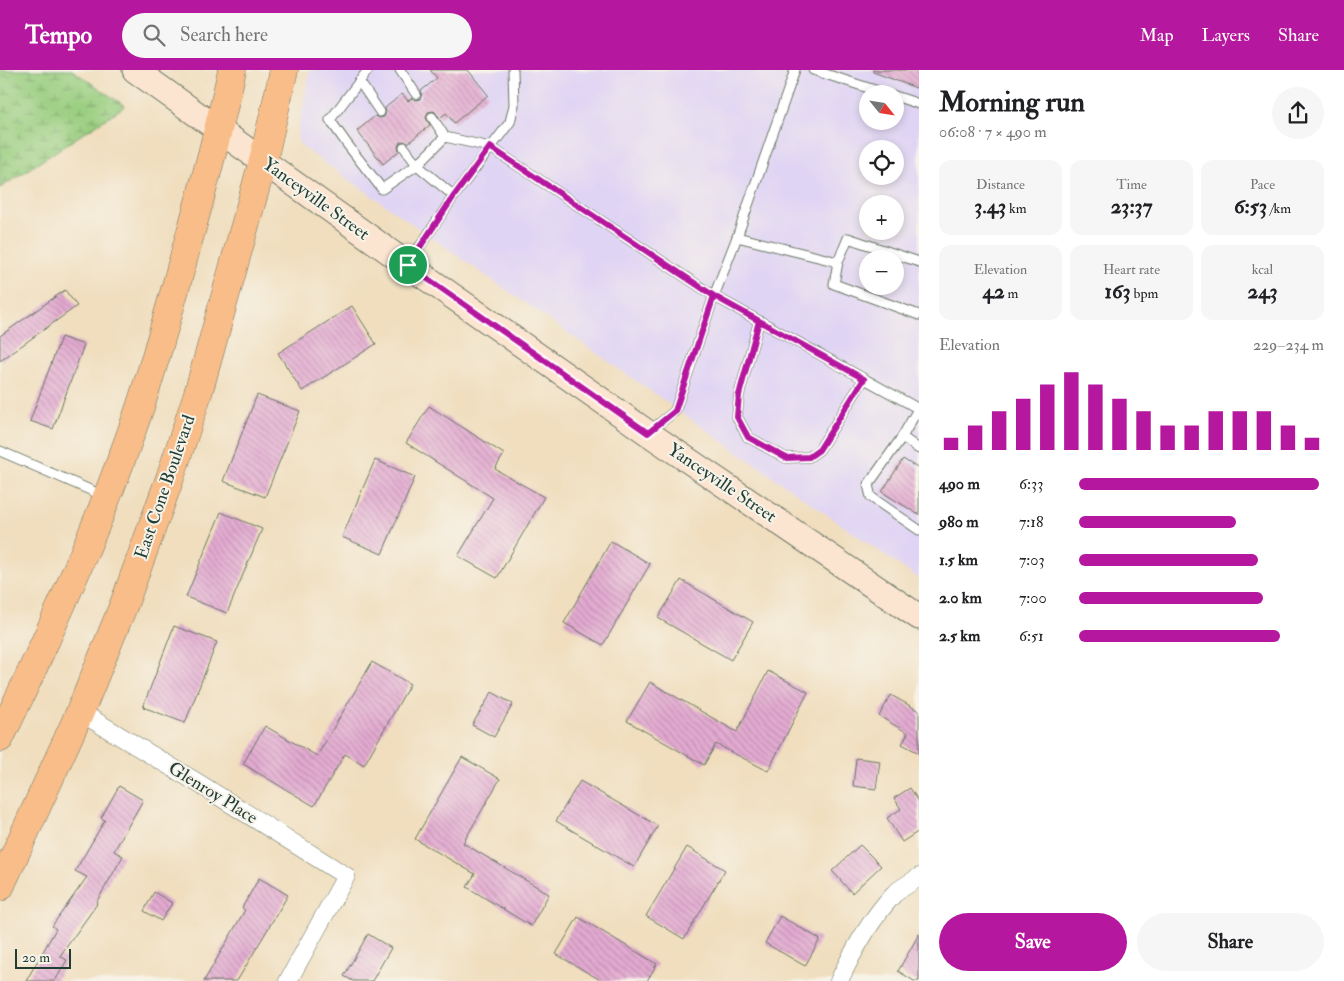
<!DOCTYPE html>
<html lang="en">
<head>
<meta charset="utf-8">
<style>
  :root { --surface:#fff; --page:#f6f6f6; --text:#202124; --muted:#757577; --accent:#b5179e }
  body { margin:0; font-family:"IM FELL Double Pica",serif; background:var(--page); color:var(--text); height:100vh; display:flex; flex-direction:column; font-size:19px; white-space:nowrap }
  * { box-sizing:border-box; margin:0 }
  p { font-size:16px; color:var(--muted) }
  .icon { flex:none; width:28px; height:28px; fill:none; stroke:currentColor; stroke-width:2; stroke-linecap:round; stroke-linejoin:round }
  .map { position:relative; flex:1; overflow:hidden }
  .sheet { display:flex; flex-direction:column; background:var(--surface); width:425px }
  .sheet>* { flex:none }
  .needle { width:32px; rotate:120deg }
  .tools { position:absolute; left:859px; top:15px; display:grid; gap:10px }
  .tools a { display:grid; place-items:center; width:45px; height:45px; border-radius:50%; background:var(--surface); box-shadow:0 2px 8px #0003; font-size:25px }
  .scale { position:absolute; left:15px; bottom:12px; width:56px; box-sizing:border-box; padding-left:5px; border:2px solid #1f3d34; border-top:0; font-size:14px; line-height:18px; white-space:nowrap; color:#1f3d34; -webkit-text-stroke:4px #f7f3e8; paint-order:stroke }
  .pin { position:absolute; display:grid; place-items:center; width:42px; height:42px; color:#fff; margin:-21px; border:2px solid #fff; border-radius:50%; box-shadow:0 1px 5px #0007 }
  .round { display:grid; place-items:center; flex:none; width:52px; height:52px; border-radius:26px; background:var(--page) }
  .head { display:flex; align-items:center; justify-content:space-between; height:85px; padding:0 20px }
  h1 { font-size:28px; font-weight:800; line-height:38px }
  .metrics { display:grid; grid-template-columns:repeat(3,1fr); gap:8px; height:85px; padding:5px 20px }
  .metrics div { display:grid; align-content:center; border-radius:12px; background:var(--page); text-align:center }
  .metrics b { font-size:21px; font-weight:800 }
  .metrics small { font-size:14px; font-weight:400 }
  .metrics p { font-size:14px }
  .chart { height:140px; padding:10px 20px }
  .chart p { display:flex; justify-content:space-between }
  .chart svg { width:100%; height:90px; margin-top:5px; stroke:var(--accent); stroke-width:6 }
  .primary-button { display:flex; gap:10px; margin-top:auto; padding:10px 20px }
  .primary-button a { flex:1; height:58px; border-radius:30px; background:var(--accent); color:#fff; font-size:20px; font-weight:800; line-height:58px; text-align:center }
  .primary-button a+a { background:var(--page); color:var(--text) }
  ul { padding:0 20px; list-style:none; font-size:16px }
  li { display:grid; grid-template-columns:80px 60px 1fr; align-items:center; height:38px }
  li i { height:12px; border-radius:6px; background:var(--accent) }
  header { display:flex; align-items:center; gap:30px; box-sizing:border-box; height:70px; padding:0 25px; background:var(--accent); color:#fff }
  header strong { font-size:24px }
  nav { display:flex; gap:28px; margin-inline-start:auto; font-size:18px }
  .search { width:350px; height:45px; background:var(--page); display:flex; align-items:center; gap:12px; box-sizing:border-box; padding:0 18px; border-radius:28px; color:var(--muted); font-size:19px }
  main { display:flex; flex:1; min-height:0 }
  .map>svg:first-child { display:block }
  .built { fill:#e0d4f4; fill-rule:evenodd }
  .wetland { fill:url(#wetland-marsh); stroke:#5c865a }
  .building { fill:url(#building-back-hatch) }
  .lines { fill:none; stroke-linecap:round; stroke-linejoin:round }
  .lane-casing { stroke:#687564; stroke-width:11 }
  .street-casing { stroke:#687564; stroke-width:19 }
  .secondary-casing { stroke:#687564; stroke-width:27 }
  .primary-casing { stroke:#687564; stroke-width:29 }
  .lane { stroke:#fff; stroke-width:9 }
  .street { stroke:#fff; stroke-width:18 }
  .secondary { stroke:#fce5d0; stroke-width:25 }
  .primary { stroke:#f8bd89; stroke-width:28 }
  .route-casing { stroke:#fff; stroke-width:10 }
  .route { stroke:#b5179e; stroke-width:6 }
  .labels { text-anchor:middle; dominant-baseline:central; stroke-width:4; stroke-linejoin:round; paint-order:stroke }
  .street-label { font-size:18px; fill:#1f3d34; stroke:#f7f3e8 }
</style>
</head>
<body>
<header>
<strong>Tempo</strong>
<div class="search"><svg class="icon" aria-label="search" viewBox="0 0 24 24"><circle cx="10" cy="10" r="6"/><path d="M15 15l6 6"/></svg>Search here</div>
<nav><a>Map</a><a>Layers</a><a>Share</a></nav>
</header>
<main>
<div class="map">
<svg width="919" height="911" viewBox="0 0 919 911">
  <defs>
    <pattern id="wetland-marsh" width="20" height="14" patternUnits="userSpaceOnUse" patternTransform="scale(1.25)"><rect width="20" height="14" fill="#99ce7f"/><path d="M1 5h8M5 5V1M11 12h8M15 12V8" fill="none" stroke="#7ca869"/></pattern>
    <pattern id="building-back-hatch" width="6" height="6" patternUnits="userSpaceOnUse" patternTransform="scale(1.25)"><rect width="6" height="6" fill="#e4abd2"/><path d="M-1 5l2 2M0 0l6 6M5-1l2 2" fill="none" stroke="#b88cab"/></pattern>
  </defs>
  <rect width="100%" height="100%" fill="#f7f3e8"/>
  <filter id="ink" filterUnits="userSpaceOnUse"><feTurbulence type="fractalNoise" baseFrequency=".02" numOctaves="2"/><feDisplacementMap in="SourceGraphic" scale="10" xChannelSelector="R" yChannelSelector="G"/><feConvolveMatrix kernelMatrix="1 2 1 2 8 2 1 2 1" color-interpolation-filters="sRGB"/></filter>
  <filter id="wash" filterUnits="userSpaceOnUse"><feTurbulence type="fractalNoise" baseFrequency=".0096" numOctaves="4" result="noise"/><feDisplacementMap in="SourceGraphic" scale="20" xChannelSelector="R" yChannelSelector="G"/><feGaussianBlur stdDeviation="1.12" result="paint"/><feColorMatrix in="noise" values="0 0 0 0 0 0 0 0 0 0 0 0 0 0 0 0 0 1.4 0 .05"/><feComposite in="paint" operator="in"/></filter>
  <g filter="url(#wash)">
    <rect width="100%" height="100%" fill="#f0debe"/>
    <!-- built -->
    <path class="built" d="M310,0h609v509l-618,-433 -4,-9zM868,24h27v27h-27zM868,79h27v27h-27zM868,134h27v27h-27zM868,189h27v27h-27z"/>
    <!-- wetland -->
    <polygon class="wetland" points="0,0 72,0 125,36 0,118"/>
    <g id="blocks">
      <!-- building -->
      <g class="building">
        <polygon points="430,0 468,0 488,25 454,53 446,43 440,48 434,41 428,42 426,48 430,55 408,73 404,71 400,72 398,77 399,81 383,94 357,61 375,46 380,48 384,47 386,42 385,38 402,24 408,31 412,28 416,30 420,29 422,24 421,21 437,8"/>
        <polygon points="873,0 919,0 919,19 873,2"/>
        <polygon points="65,220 77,236 0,291 0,266"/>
        <polygon points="352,236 376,274 302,321 278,283"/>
        <polygon points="61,267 84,275 53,359 30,351"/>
        <polygon points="257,325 300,341 265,427 223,411"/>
        <polygon points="429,336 504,384 495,399 544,427 497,508 458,486 493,428 406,373"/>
        <polygon points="903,389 919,399 919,445 882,422"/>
        <polygon points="375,390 415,407 382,484 342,467"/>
        <polygon points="221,442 262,459 227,543 186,527"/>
        <polygon points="611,471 650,494 603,575 564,553"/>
        <polygon points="681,510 753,552 731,590 658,548"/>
        <polygon points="174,556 217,572 185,653 143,637"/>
        <polygon points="372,592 410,614 364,695 345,684 314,736 243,694 265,656 317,686"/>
        <polygon points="768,601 808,622 768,701 716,674 704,695 627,651 650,612 737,662"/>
        <polygon points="492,622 513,634 494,667 472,655"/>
        <polygon points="891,625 919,641 919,683 902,674 908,663 879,646"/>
        <polygon points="462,687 500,709 463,773 549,824 531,856 467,817 475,804 415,769"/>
        <polygon points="856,688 880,691 876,719 853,716"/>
        <polygon points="580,711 658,756 634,797 556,751"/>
        <polygon points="119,716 143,730 114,781 123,786 96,833 97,834 60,886 67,890 55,911 26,911 56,859 52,856 87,807 75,801 105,750 101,748"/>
        <polygon points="910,718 919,732 919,761 902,772 887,748 901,739 894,728"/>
        <polygon points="860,775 881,796 852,823 832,801"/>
        <polygon points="687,777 725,800 684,869 646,846"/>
        <polygon points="259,808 288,825 237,911 204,911 245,840 242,838"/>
        <polygon points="154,822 172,833 161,851 144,841"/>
        <polygon points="780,846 820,869 805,896 765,873"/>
        <polygon points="578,847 657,894 647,911 602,911 556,884"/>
        <polygon points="368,864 391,878 372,911 353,911 344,906"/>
        <polygon points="919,864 919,911 914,911 898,901"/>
      </g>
    </g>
  </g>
  <g filter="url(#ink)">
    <use href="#blocks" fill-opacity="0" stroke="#687564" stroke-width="1"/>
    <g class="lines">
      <!-- lane casing -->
      <g class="lane-casing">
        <g id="lane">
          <polyline points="368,0 330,50 347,74 382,119 417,95 454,126"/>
          <polyline points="400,0 416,24"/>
          <polyline points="813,0 887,24"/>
          <polyline points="359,11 380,42"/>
          <polyline points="895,26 919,34"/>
          <polyline points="445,67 490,77 714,226 737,167 795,0"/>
          <polyline points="404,77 417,95 445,67 432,47"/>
          <polyline points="737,167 838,192 848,168 919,192"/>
          <polyline points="838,192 834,214 919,245"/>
          <polyline points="408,194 454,126 510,52 514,35 513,0"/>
          <polyline points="759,251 739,325 737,347 748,367 786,388 809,387 819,380 864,309"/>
          <polyline points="650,361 675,341 714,226 919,339"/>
          <polyline points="902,367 918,339"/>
          <polyline points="919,379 902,367 868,415 871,427 919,460"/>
          <polyline points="0,381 104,426"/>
        </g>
      </g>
      <!-- street casing -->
      <g class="street-casing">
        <g id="street">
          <polyline points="80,642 198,713 346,806 288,911"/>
          <path d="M839,911c14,-30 31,-61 54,-86 7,-7 18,-12 26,-18"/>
        </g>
      </g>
      <!-- secondary casing -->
      <g class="secondary-casing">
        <polyline id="secondary" points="135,0 408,195 648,363 919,547"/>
      </g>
      <!-- primary casing -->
      <g class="primary-casing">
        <g id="primary">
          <path d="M0,668c50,-104 98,-210 136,-319 19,-55 34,-111 49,-166 17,-61 34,-121 47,-183"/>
          <polyline points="0,817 80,642 124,534 170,408 199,320 263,91 284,0"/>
        </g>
      </g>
      <!-- lane -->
      <use href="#lane" class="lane"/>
      <!-- street -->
      <use href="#street" class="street"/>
      <!-- secondary -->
      <use href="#secondary" class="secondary"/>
      <!-- primary -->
      <use href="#primary" class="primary"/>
    </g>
  </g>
  <g class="lines" filter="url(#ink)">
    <!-- route casing -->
    <g class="route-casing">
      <polyline id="route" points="408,195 454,126 490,77 714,226 759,251 739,325 737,347 748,367 786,388 809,387 819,380 864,309 714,226 675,341 648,363 408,195"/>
    </g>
    <!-- route -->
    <use href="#route" class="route"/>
  </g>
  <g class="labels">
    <!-- street labels -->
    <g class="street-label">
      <text transform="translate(316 129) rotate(36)">Yanceyville Street</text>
      <text transform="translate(722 413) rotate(34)">Yanceyville Street</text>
      <text transform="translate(165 417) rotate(-71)">East Cone Boulevard</text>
      <text transform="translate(213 723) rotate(32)">Glenroy Place</text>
    </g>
  </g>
</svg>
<div class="tools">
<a><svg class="needle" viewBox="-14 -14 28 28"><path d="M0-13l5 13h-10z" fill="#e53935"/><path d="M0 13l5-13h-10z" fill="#757577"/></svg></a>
<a><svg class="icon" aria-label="locate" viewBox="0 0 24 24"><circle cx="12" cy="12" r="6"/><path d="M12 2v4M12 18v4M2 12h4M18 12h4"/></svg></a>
<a>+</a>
<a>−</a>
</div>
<div class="scale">20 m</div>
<div class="pin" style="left:408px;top:195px;background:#1e9e55"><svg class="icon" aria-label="arrive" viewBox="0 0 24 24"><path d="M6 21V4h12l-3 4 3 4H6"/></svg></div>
</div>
<section class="sheet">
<div class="head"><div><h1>Morning run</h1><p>06:08 · 7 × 490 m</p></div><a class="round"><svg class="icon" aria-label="share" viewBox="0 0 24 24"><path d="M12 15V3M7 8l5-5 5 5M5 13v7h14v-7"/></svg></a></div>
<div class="metrics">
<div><p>Distance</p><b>3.43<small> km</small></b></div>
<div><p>Time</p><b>23:37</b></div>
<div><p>Pace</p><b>6:53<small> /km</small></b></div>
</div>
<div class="metrics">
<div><p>Elevation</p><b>42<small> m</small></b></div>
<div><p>Heart rate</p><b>163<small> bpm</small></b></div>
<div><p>kcal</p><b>243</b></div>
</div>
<div class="chart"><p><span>Elevation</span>229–234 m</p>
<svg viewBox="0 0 160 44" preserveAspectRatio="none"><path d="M5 44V38M15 44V32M25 44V25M35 44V19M45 44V12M55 44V6M65 44V12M75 44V19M85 44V25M95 44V32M105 44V32M115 44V25M125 44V25M135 44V25M145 44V32M155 44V38"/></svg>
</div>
<ul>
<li><b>490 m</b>6:33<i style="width:98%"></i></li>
<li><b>980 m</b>7:18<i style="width:64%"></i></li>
<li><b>1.5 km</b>7:03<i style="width:73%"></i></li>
<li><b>2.0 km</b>7:00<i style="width:75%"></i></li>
<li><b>2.5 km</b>6:51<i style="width:82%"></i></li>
</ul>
<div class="primary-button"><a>Save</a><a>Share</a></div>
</section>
</main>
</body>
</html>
